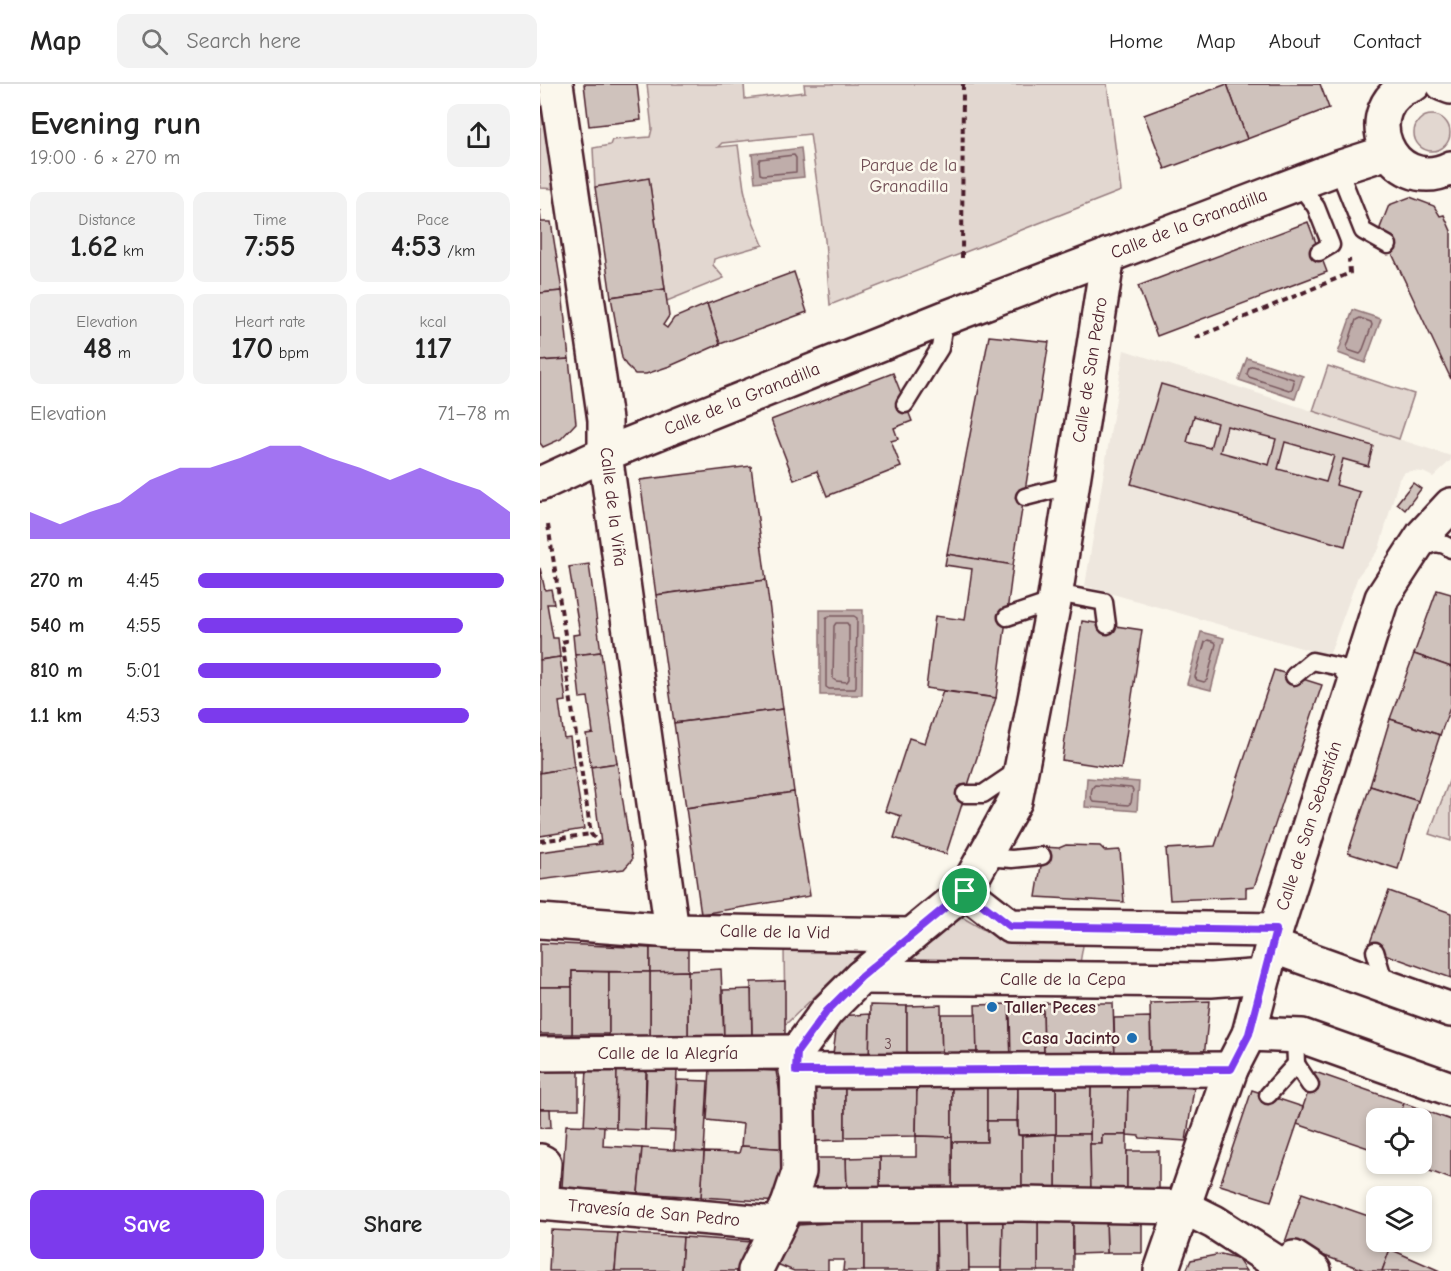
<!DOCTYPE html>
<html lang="en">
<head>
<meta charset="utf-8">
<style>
  :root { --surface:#fff; --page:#f2f2f2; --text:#222; --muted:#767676; --line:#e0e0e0; --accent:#7c3aed }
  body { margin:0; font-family:"Comic Neue",sans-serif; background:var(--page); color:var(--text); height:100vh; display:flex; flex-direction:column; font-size:22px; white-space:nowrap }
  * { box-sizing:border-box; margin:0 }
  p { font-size:20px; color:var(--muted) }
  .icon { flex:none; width:33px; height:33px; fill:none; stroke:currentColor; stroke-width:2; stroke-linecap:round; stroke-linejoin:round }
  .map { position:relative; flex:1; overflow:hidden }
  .sheet { display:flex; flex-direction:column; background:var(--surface); width:540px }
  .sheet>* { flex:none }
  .fabs { position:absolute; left:826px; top:1024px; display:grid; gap:12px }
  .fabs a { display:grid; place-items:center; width:66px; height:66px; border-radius:12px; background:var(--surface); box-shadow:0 3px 9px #0003; font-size:30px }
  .pin { position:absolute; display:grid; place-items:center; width:51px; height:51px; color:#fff; margin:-26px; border:3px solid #fff; border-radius:50%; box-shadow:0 2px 6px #0007 }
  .round { display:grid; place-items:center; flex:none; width:63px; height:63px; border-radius:12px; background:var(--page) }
  .head { display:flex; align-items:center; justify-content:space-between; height:102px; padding:0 30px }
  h1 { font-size:33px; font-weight:600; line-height:45px }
  .metrics { display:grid; grid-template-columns:repeat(3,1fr); gap:9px; height:102px; padding:6px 30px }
  .metrics div { display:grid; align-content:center; border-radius:12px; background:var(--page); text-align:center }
  .metrics b { font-size:30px; font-weight:600 }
  .metrics small { font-size:16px; font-weight:400 }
  .metrics p { font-size:16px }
  .chart { height:168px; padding:12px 30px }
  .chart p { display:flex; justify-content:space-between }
  .chart svg { width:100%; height:108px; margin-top:6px; fill:var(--accent); opacity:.7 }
  .primary-button { display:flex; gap:12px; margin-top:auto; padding:12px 30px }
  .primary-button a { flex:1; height:69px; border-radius:12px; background:var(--accent); color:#fff; font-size:24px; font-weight:600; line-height:69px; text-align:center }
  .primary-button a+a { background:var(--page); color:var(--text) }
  ul { padding:0 30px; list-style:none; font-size:20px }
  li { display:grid; grid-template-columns:96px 72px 1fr; align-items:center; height:45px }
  li i { height:15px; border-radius:8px; background:var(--accent) }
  header { display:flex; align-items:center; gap:36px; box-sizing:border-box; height:84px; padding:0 30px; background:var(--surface); border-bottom:2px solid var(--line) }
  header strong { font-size:28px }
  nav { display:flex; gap:33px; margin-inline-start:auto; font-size:21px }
  .search { width:420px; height:54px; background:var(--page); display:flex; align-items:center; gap:15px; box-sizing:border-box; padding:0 21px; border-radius:12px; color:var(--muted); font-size:22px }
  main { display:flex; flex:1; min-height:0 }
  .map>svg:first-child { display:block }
  .built { fill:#eee7de }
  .green { fill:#e2d7d0; stroke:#967b7e; stroke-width:1.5 }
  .water { fill:#bfadaa; stroke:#907477; stroke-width:1.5 }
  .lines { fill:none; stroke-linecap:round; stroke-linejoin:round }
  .shore { stroke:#79585e; stroke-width:1.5 }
  .building { fill:#cfc2bc; stroke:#4a1f2b; stroke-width:1.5; fill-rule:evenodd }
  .lane-casing { stroke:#4a1f2b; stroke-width:21 }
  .street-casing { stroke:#4a1f2b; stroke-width:38 }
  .path { stroke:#4a1f2b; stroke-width:4; stroke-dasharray:6 4.5; stroke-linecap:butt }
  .lane { stroke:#fbf7ec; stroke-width:16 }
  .street { stroke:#fbf7ec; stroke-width:33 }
  .route-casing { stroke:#fff; stroke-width:12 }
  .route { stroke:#7c3aed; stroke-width:8 }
  .poi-dot { fill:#1f6fb2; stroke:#fbf7ec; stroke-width:2 }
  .labels { text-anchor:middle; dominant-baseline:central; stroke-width:5; stroke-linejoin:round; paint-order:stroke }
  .number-label { font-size:15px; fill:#6b484f }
  .park-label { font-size:18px; fill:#704d54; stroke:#fbf7ec }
  .street-label { font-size:18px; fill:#4a1f2b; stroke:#fbf7ec }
  .poi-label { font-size:18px; font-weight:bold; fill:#4a1f2b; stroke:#fbf7ec; text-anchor:start }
</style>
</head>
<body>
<header>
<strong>Map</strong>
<div class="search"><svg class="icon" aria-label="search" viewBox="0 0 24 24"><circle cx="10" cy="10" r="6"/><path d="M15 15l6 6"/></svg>Search here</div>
<nav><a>Home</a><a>Map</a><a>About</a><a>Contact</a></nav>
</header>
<main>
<section class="sheet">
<div class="head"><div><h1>Evening run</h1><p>19:00 · 6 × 270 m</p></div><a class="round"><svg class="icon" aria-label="share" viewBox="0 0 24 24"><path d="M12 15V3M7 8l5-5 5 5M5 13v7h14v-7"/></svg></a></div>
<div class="metrics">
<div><p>Distance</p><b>1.62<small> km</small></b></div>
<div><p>Time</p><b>7:55</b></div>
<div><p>Pace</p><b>4:53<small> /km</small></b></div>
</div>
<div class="metrics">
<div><p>Elevation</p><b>48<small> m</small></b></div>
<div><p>Heart rate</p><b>170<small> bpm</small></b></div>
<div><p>kcal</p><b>117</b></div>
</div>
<div class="chart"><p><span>Elevation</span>71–78 m</p>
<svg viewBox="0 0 160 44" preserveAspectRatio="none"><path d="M0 44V33L10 38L20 33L30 29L40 20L50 15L60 15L70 11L80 6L90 6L100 11L110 15L120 20L130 15L140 20L150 24L160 33V44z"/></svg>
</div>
<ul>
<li><b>270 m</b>4:45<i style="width:98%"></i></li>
<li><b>540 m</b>4:55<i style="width:85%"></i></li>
<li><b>810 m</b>5:01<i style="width:78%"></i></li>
<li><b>1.1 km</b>4:53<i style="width:87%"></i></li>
</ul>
<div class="primary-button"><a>Save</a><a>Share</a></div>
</section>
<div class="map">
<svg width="911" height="1187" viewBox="0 0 911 1187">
  <rect width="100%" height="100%" fill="#fbf7ec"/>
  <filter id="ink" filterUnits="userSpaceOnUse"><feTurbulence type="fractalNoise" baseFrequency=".0167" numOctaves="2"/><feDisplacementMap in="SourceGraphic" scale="12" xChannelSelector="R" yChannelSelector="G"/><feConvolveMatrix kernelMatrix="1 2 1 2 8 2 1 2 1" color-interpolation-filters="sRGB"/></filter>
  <g filter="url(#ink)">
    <!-- built -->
    <polygon class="built" points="584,266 911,372 911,376 893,393 883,388 872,387 865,388 859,395 839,465 818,492 789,572 545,502"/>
    <!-- green -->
    <g class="green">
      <polygon points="107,0 204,0 205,15 265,8 264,0 567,0 581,107 290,221 285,156 270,50 182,59 178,63 198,61 204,105 210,130 223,161 174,175 173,181 184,194 127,217 109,94 55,103 53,64 70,61 72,56 110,53 112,45"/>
      <polygon points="0,4 19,105 0,104"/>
      <circle cx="892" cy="49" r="18"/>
      <polygon points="788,282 874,310 859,355 773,327"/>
      <polygon points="911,692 911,757 889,750"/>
      <polygon points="420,832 456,853 544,856 540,879 357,882"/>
      <polygon points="244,863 325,864 245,941"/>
    </g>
    <!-- water -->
    <g class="water">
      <polygon points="261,64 264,93 215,98 212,70"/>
      <polygon points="813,226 841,235 825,279 798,269"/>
      <polygon points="707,274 763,292 755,315 699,296"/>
      <polygon points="280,526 323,526 322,611 280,611"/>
      <polygon points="661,548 684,554 671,606 647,600"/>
      <polygon points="547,694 599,698 597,727 545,723"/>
    </g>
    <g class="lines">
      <!-- shore -->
      <g class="shore">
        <polygon points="254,71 256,74 256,88 223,91 220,90 219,78 220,75"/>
        <polygon points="820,234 831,238 832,241 822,268 820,270 808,266 807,263 816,236"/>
        <polygon points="713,282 753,295 754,298 752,305 749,306 709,293 707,290 709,284"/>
        <polygon points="289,532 314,532 317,534 316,602 315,605 289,605 286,603 286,535"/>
        <polygon points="296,539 307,539 309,542 309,595 307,598 296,597 293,595 294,542"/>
        <polygon points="668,556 675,558 676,560 667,596 664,598 657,596 655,593 665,558"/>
        <path d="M555,701l36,3 2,2 -2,13 -3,2 -35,-3c-3,-4 -2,-15 2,-17z"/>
      </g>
    </g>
    <!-- building -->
    <g class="building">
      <polygon points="44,0 97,0 101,36 49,42"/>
      <polygon points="687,0 780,0 789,24 707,55"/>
      <polygon points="687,0 707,55 625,85 604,31"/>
      <polygon points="109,94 125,205 71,213 55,103"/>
      <polygon points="870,113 894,122 900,132 904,131 911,147 911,295 840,144 849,121"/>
      <polygon points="0,126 1,138 11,138 22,207 0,209"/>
      <polygon points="768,138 787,188 617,252 598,202"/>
      <polygon points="254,188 267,228 180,260 167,220"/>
      <polygon points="125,205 129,232 123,241 127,244 134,234 167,220 180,260 130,282 106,290 95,290 86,281 82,274 71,213"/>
      <polygon points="22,207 29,275 0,277 0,209"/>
      <polygon points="449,252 509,258 473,481 407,470"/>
      <polygon points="29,275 36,339 21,355 3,363 0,359 0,277"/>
      <polygon points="353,289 372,337 354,344 358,355 351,357 361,383 287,412 277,387 254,396 231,336"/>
      <path d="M621,300l212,62 -5,20 -25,-7 -7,26 24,7 -15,54 -214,-62zM654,332l23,7 -7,25 -23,-6zM687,342l49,13 -7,26 -49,-13zM745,358l49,14 -8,26 -48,-13z"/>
      <polygon points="211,382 226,496 116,511 100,396"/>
      <polygon points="873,399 881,405 865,426 857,419"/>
      <polygon points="407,470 473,481 456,614 386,604 395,532 425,536 432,485 405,481"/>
      <polygon points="49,480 61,568 35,571 33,551 40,550 29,483"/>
      <polygon points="0,484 5,506 11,505 14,520 7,520 13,554 18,554 20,573 0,576"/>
      <polygon points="226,496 243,625 134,639 116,511"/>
      <polygon points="897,506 911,510 911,583 874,570"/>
      <polygon points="542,537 602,546 581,685 522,676"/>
      <polygon points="61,568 77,679 51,683 46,650 53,649 48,613 40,614 35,571"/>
      <polygon points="874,570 911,583 911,621 900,651 850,635"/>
      <polygon points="20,573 26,617 19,618 24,654 30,653 34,683 0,689 0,576"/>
      <polygon points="734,586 782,601 714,803 706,804 706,813 630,816 626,765 675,762"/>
      <polygon points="403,607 456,614 406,770 354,754 361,732 345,727 369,654 385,659"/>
      <polygon points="243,625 254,708 146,724 134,639"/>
      <polygon points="850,635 900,651 878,717 830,702"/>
      <polygon points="77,679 92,776 84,785 0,796 0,768 61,760 51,683"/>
      <polygon points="34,683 44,745 0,752 0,689"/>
      <polygon points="830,702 878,717 858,785 808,769"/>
      <polygon points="254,708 270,812 161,830 146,724"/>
      <polygon points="526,761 560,762 565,767 580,766 584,818 496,813 504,763 519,764"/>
      <polygon points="849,807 911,829 911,894 828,864"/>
      <polygon points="0,859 110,864 110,888 32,887 32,903 0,903"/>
      <polygon points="148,863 148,887 110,888 110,864"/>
      <polygon points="181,885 184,956 148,956 148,887"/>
      <polygon points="32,887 69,888 69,950 32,950"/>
      <polygon points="148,887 148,956 110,957 110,888"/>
      <polygon points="69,888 110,888 110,957 69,958"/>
      <polygon points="245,897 245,957 212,957 211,898"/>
      <rect x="0" y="903" width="32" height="47"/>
      <polygon points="211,905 212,957 184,956 183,906"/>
      <polygon points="670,917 664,973 611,975 610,919"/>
      <polygon points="503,919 573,919 575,975 504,976"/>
      <polygon points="469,920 471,976 437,977 435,921"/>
      <polygon points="330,921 367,922 367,978 329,978"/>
      <polygon points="401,921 402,978 367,978 367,922"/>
      <polygon points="470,929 503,929 504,976 471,976"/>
      <polygon points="330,930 329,978 292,978 298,932"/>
      <polygon points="401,930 436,930 437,977 402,978"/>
      <polygon points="610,933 611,975 575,975 574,934"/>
      <polygon points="39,984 39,1025 0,1025 0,985"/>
      <polygon points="47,984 77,986 76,1043 44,1042"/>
      <polygon points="170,984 236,987 250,1065 201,1062 203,1040 167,1036"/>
      <polygon points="77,986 106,986 105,1046 76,1045"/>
      <polygon points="107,987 137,987 134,1047 105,1046"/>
      <polygon points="775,988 864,1019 859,1035 837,1035 837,1067 757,1040"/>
      <polygon points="137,996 168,997 164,1068 134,1067"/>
      <polygon points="588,999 587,1051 562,1051 562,1060 550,1060 551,1000"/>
      <polygon points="588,999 654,1004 646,1057 600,1054 599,1052 587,1051"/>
      <polygon points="516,1000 551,1000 550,1050 516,1050"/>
      <polygon points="271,1004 305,1004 305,1056 271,1057"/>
      <polygon points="305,1004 377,1004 376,1052 305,1053"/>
      <polygon points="377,1004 412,1004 412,1053 376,1052"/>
      <rect x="412" y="1004" width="35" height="54"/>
      <polygon points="447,1004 478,1004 477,1037 447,1037"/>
      <polygon points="478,1004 516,1004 516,1050 478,1051"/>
      <polygon points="712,1006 763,1023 731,1117 680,1101"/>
      <polygon points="864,1019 911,1036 911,1095 871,1080 882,1080 882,1035 859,1035"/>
      <polygon points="0,1025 10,1025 11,1043 0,1044"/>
      <polygon points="447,1037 477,1037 478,1051 482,1052 482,1108 412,1109 412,1058 447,1058"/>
      <polygon points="26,1041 64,1042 63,1062 102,1064 98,1109 22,1103"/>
      <polygon points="516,1050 550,1050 551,1106 516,1107"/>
      <polygon points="516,1050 516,1107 482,1108 482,1052"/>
      <polygon points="562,1051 587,1051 587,1106 551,1106 550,1060 562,1060"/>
      <polygon points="376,1052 412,1053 412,1109 340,1111 340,1073 376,1073"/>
      <polygon points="201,1062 250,1065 240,1118 161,1113 164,1068 199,1069"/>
      <polygon points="102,1064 164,1068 161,1113 98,1109"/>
      <polygon points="587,1067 619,1067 619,1105 587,1106"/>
      <polygon points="340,1073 340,1111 307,1111 306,1074"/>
      <polygon points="271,1074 306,1074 307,1111 272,1111"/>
      <polygon points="762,1109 837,1135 837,1158 853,1158 842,1187 827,1187 745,1158"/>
      <polygon points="602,1135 602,1169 567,1169 566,1136"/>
      <polygon points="533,1136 533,1187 498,1187 498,1137"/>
      <polygon points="533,1136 566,1136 567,1169 533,1170"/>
      <polygon points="324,1137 324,1187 303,1187 304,1176 288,1176 288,1187 254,1187 237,1180 258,1141"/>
      <polygon points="324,1137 396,1138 396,1187 324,1187"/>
      <polygon points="428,1137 429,1187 397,1187 396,1138"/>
      <polygon points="428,1137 463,1137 462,1184 429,1184"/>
      <polygon points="463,1137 498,1137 498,1187 462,1187"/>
      <polygon points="11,1146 78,1149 75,1187 9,1187"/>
      <polygon points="78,1149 143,1153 141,1187 75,1187"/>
      <polygon points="143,1153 213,1158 206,1187 141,1187"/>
      <polygon points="850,1165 900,1187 842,1187"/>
      <polygon points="681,1170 697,1174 706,1187 646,1187 651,1176"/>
    </g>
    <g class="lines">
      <!-- lane casing -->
      <g class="lane-casing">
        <g id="lane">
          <polyline points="798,84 823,147 848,161"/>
          <polyline points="758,99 776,123 791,161 779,168"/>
          <polyline points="365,320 400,264 405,234"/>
          <polyline points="485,413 532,401"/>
          <path d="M878,467c11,-7 22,-12 33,-2"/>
          <polyline points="516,509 564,518 567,541"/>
          <polyline points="467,533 514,517"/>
          <polyline points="754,592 772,577 800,583 813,603"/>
          <polyline points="425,710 443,710 480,685"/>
          <polyline points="444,773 472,775 502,772"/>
          <polyline points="835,867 846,903"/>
          <polyline points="756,980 770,1001"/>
          <polyline points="728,1011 756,980 755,951"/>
        </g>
      </g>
      <!-- street casing -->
      <g class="street-casing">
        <g id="street">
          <polyline points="16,0 65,336 65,370 132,847"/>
          <path d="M874,0c-62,21 -25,114 37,84"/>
          <polyline points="903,0 911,3"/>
          <polyline points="0,400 65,370 405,234 798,84 848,68"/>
          <polyline points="425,807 470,842 736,846"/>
          <polyline points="0,837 132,847 371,851"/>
          <polyline points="732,862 911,926"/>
          <polyline points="321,893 671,896 724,892"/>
          <polyline points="709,950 762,952 911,1005"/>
          <polyline points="0,970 257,968"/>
          <polyline points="256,987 691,985"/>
          <polyline points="0,1077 4,1079 1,1119 237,1140"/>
          <polyline points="248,1121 482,1120 644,1123 674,1138 748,1186 754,1174 774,1187"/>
          <polyline points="215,1187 248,1121 259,1088 257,968 287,927 321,893 425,807 475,717 515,513 568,171"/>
          <polyline points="621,1187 691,985 709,950 736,846 842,514 883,451 911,421"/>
        </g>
      </g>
      <!-- path -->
      <g class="path">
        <polyline points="422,174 423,0"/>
        <polyline points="655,254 810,189 809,175"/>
        <polyline points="8,441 26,557 22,558 51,750 59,759"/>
        <polyline points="0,757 51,750"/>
      </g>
      <!-- lane -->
      <use href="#lane" class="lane"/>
      <!-- street -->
      <use href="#street" class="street"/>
    </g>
  </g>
  <g class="lines" filter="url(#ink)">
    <!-- route casing -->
    <g class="route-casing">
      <polygon id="route" points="425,807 470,842 736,846 709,950 691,985 256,987 257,968 287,927 321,893"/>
    </g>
    <!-- route -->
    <use href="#route" class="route"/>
  </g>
  <!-- markers -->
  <g class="poi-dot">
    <circle cx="452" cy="923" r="6"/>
    <circle cx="592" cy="954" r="6"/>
  </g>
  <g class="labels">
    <!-- number labels -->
    <g class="number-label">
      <text x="348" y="960">3</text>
    </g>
    <!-- park labels -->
    <g class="park-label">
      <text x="369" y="81">Parque de la<tspan x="369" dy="21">Granadilla</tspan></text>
    </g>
    <!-- street labels -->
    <g class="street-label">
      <text transform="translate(649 140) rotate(-21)">Calle de la Granadilla</text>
      <text transform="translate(550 286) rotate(-81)">Calle de San Pedro</text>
      <text transform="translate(202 315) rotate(-22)">Calle de la Granadilla</text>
      <text transform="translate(73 423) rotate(83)">Calle de la Viña</text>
      <text transform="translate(769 742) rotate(-72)">Calle de San Sebastián</text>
      <text transform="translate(235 848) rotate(1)">Calle de la Vid</text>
      <text x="523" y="895">Calle de la Cepa</text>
      <text x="128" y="969">Calle de la Alegría</text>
      <text transform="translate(114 1129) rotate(5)">Travesía de San Pedro</text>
    </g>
    <!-- poi labels -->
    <g class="poi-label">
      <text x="464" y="923">Taller Peces</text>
      <text x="580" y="954" text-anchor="end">Casa Jacinto</text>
    </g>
  </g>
</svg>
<div class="fabs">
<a><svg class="icon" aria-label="locate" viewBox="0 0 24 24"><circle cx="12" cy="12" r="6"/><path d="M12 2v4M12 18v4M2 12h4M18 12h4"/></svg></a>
<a><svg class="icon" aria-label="layers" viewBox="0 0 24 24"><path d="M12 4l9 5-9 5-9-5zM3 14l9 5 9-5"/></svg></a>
</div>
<div class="pin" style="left:425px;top:807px;background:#1e9e55"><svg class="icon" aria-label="arrive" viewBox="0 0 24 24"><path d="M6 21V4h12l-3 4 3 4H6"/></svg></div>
</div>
</main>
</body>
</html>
